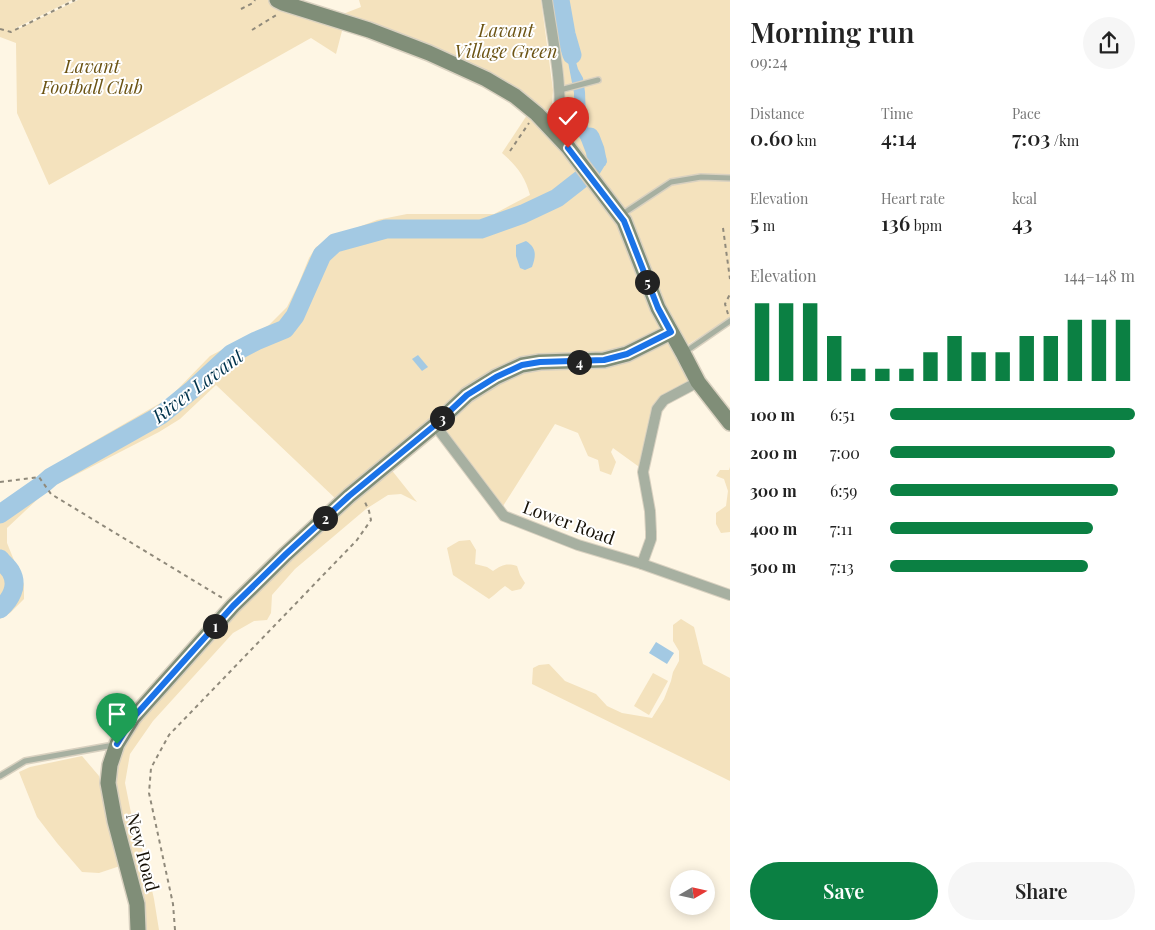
<!DOCTYPE html>
<html lang="en">
<head>
<meta charset="utf-8">
<style>
  :root { --surface:#fff; --page:#f6f6f6; --text:#222; --muted:#767676; --accent:#0b8043 }
  body { margin:0; font-family:"Playfair Display",serif; background:var(--page); color:var(--text); height:100vh; display:flex; flex-direction:column; font-size:19px; white-space:nowrap }
  * { box-sizing:border-box; margin:0 }
  p { font-size:16px; color:var(--muted) }
  .icon { flex:none; width:28px; height:28px; fill:none; stroke:currentColor; stroke-width:2; stroke-linecap:round; stroke-linejoin:round }
  .map { position:relative; flex:1; overflow:hidden }
  .panel { display:flex; flex-direction:column; background:var(--surface); width:425px }
  .panel>* { flex:none }
  .needle { width:32px; rotate:81deg }
  .tools { position:absolute; left:670px; top:870px; display:grid; gap:10px }
  .tools a { display:grid; place-items:center; width:45px; height:45px; border-radius:50%; background:var(--surface); box-shadow:0 2px 12px #0003; font-size:25px }
  .pin { position:absolute; display:grid; place-items:center; width:42px; height:42px; color:#fff; margin:-51px -21px; border-radius:50% 50% 50% 0; rotate:-45deg; box-shadow:0 0 5px #0007 }
  .pin .icon { rotate:45deg }
  .km { position:absolute; width:25px; height:25px; margin:-12px; border-radius:50%; background:#222; color:#fff; font-size:14px; line-height:25px; text-align:center }
  .round { display:grid; place-items:center; flex:none; width:52px; height:52px; border-radius:26px; background:var(--page) }
  .headline { display:flex; align-items:center; justify-content:space-between; height:85px; padding:0 20px }
  h1 { font-size:28px; font-weight:600; line-height:38px }
  .stats { display:grid; grid-template-columns:repeat(3,1fr); gap:8px; height:85px; padding:5px 20px }
  .stats div { display:grid; align-content:center }
  .stats b { font-size:21px; font-weight:600 }
  .stats small { font-size:14px; font-weight:400 }
  .stats p { font-size:14px }
  .chart { height:140px; padding:10px 20px }
  .chart p { display:flex; justify-content:space-between }
  .chart svg { width:100%; height:90px; margin-top:5px; stroke:var(--accent); stroke-width:6 }
  .primary-button { display:flex; gap:10px; margin-top:auto; padding:10px 20px }
  .primary-button a { flex:1; height:58px; border-radius:30px; background:var(--accent); color:#fff; font-size:20px; font-weight:600; line-height:58px; text-align:center }
  .primary-button a+a { background:var(--page); color:var(--text) }
  ul { padding:0 20px; list-style:none; font-size:16px }
  li { display:grid; grid-template-columns:80px 60px 1fr; align-items:center; height:38px }
  li i { height:12px; border-radius:6px; background:var(--accent) }
  main { display:flex; flex:1; min-height:0 }
  .map>svg:first-child { display:block }
  .green { fill:#f4e2bd }
  .water { fill:#a3c9e3 }
  .lines { fill:none; stroke-linecap:round; stroke-linejoin:round }
  .river { stroke:#a3c9e3; stroke-width:19 }
  .lane-casing { stroke:#d9d1c0; stroke-width:8 }
  .street-casing { stroke:#d9d1c0; stroke-width:12 }
  .secondary-casing { stroke:#d9d1c0; stroke-width:18 }
  .path { stroke:#908a7b; stroke-width:2; stroke-dasharray:4 4; stroke-linecap:butt }
  .lane { stroke:#a7b0a1; stroke-width:5 }
  .street { stroke:#a7b0a1; stroke-width:10 }
  .secondary { stroke:#808e78; stroke-width:15 }
  .route-casing { stroke:#fff; stroke-width:10 }
  .route { stroke:#1a73e8; stroke-width:6 }
  .labels { text-anchor:middle; dominant-baseline:central; stroke-width:4; stroke-linejoin:round; paint-order:stroke }
  .park-label { font-size:18px; font-style:italic; fill:#6c5414; stroke:#fff }
  .street-label { font-size:18px; fill:#140f05; stroke:#fff }
  .water-label { font-size:19px; font-style:italic; fill:#00334c; stroke:#fff }
</style>
</head>
<body>
<main>
<div class="map">
<svg width="730" height="930" viewBox="0 0 730 930">
  <rect width="100%" height="100%" fill="#fef6e4"/>
  <!-- green -->
  <g class="green">
    <polygon points="0,0 72,0 16,28 16,30 78,0 270,0 343,27 336,54 311,38 49,185 17,113 16,43 0,37"/>
    <polygon points="359,0 541,0 553,90 552,106 551,109 543,111 343,14 361,7"/>
    <polygon points="551,0 730,0 730,323 727,320 684,347 605,185 569,137"/>
    <path d="M529,112l93,110 73,160 -31,17 -22,70 -29,-21 -2,4 5,10 -5,13 -11,-4 -2,-11 -10,-4 -10,-23 -23,-9 -57,90 -66,-83 -95,69 -121,-115 -36,34 -21,13 -105,54 -13,10 -34,32v15l17,42v14l-14,14 -10,6v-111l47,-33 25,-21 97,-56 41,-42 59,-31 18,-18 11,-22 11,-27 7,-11 22,-12 39,-15 30,-6h87l36,-19c-5,-19 -13,-29 -28,-42z"/>
    <polygon points="730,467 730,532 721,533 716,524 716,513 726,506 728,491 724,479 716,476 720,470 729,470"/>
    <polygon points="390,468 417,502 401,494 388,495 366,509 295,569 272,595 271,613 267,620 254,621 233,633 153,721 130,754 125,783 132,818 144,855 154,899 159,930 143,930 113,783 114,767 136,723 239,610 290,557"/>
    <path d="M470,540l6,10 -1,14 12,3 6,4c9,-6 13,-8 24,-5l3,9 5,8 -4,6 -9,2 -7,-5c-6,4 -10,9 -16,13l-36,-24 -6,-27 12,-7z"/>
    <polygon points="681,619 694,627 703,664 730,678 730,781 532,684 533,668 539,665 549,664 565,681 596,694 607,706 622,713 652,718 664,699 671,681 673,672 679,661 679,651 673,641 673,625"/>
    <polygon points="653,673 668,681 649,715 634,706"/>
    <polygon points="82,756 99,776 108,824 120,866 99,873 82,872 57,843 37,817 19,772 30,767"/>
  </g>
  <!-- water -->
  <g class="water">
    <polygon points="565,31 568,34 578,69 583,78 585,92 586,119 589,130 606,157 607,162 605,166 600,166 577,134 577,125 574,111 574,93 563,36"/>
    <path d="M526,241c11,7 10,15 6,26l-7,3 -5,-2 -4,-12v-11z"/>
    <polygon points="418,355 428,367 422,371 412,359"/>
    <polygon points="656,642 674,653 667,664 649,653"/>
  </g>
  <g class="lines">
    <!-- river -->
    <g class="river">
      <polyline points="560,0 566,34 572,55"/>
      <polyline points="0,514 43,484 51,477 161,415 193,389 231,354 256,341 285,329 295,316 322,255 335,243 386,229 481,229 523,214 557,198 589,173 597,160 595,150 590,137"/>
      <path d="M0,559c3,4 9,9 11,13 8,14 -1,28 -11,37"/>
    </g>
    <!-- lane casing -->
    <g class="lane-casing">
      <g id="lane">
        <polyline points="560,90 598,80"/>
        <polyline points="621,215 671,182 701,177 730,178"/>
        <polyline points="685,352 730,321"/>
        <polyline points="0,776 25,761 114,745"/>
      </g>
    </g>
    <!-- street casing -->
    <g class="street-casing">
      <g id="street">
        <path d="M547,0c6,42 18,94 10,135"/>
        <polyline points="435,425 504,516 578,545 642,564 730,595"/>
        <polyline points="642,564 651,539 651,532 650,511 643,472 657,409 664,400 698,382"/>
      </g>
    </g>
    <!-- secondary casing -->
    <g class="secondary-casing">
      <g id="secondary">
        <polyline points="277,0 283,3 369,30 429,53 486,79 515,96 537,114 568,147 624,221 658,308 683,353 698,382 730,423"/>
        <polyline points="138,930 137,904 115,821 108,783 110,765 117,744 133,718 233,606 286,554 349,496 435,425 467,395 496,377 522,365 540,362 604,360 627,354 671,332"/>
      </g>
    </g>
    <!-- path -->
    <g class="path">
      <polyline points="241,9 253,3 255,0"/>
      <polyline points="0,29 11,32 75,0"/>
      <polyline points="252,30 278,14"/>
      <polyline points="510,151 529,123"/>
      <polyline points="723,228 730,279"/>
      <polyline points="728,314 725,304 730,294"/>
      <polyline points="0,482 39,477 51,494 224,599"/>
      <polyline points="175,930 173,904 149,793 151,768 169,735 357,540 371,520 369,511 364,500"/>
    </g>
    <!-- lane -->
    <use href="#lane" class="lane"/>
    <!-- street -->
    <use href="#street" class="street"/>
    <!-- secondary -->
    <use href="#secondary" class="secondary"/>
  </g>
  <g class="lines">
    <!-- route casing -->
    <g class="route-casing">
      <polyline id="route" points="117,744 133,718 233,606 286,554 349,496 435,425 467,395 496,377 522,365 540,362 604,360 627,354 671,332 658,308 624,221 568,148"/>
    </g>
    <!-- route -->
    <use href="#route" class="route"/>
  </g>
  <g class="labels">
    <!-- park labels -->
    <g class="park-label">
      <text x="506" y="30">Lavant<tspan x="506" dy="21">Village Green</tspan></text>
      <text x="92" y="66">Lavant<tspan x="92" dy="21">Football Club</tspan></text>
    </g>
    <!-- street labels -->
    <g class="street-label">
      <text transform="translate(569 522) rotate(20)">Lower Road</text>
      <text transform="translate(143 852) rotate(75)">New Road</text>
    </g>
    <!-- water labels -->
    <g class="water-label">
      <text transform="translate(197 385) rotate(-37)">River Lavant</text>
    </g>
  </g>
</svg>
<div class="tools">
<a><svg class="needle" viewBox="-14 -14 28 28"><path d="M0-13l5 13h-10z" fill="#e53935"/><path d="M0 13l5-13h-10z" fill="#767676"/></svg></a>
</div>
<div class="pin" style="left:117px;top:744px;background:#1e9e55"><svg class="icon" aria-label="arrive" viewBox="0 0 24 24"><path d="M6 21V4h12l-3 4 3 4H6"/></svg></div>
<div class="pin" style="left:568px;top:148px;background:#d93025"><svg class="icon" aria-label="check" viewBox="0 0 24 24"><path d="M5 12l5 5 9-10"/></svg></div>
<b class="km" style="left:215px;top:626px">1</b>
<b class="km" style="left:325px;top:518px">2</b>
<b class="km" style="left:442px;top:418px">3</b>
<b class="km" style="left:579px;top:362px">4</b>
<b class="km" style="left:647px;top:282px">5</b>
</div>
<section class="panel">
<div class="headline"><div><h1>Morning run</h1><p>09:24</p></div><a class="round"><svg class="icon" aria-label="share" viewBox="0 0 24 24"><path d="M12 15V3M7 8l5-5 5 5M5 13v7h14v-7"/></svg></a></div>
<div class="stats">
<div><p>Distance</p><b>0.60<small> km</small></b></div>
<div><p>Time</p><b>4:14</b></div>
<div><p>Pace</p><b>7:03<small> /km</small></b></div>
</div>
<div class="stats">
<div><p>Elevation</p><b>5<small> m</small></b></div>
<div><p>Heart rate</p><b>136<small> bpm</small></b></div>
<div><p>kcal</p><b>43</b></div>
</div>
<div class="chart"><p><span>Elevation</span>144–148 m</p>
<svg viewBox="0 0 160 44" preserveAspectRatio="none"><path d="M5 44V6M15 44V6M25 44V6M35 44V22M45 44V38M55 44V38M65 44V38M75 44V30M85 44V22M95 44V30M105 44V30M115 44V22M125 44V22M135 44V14M145 44V14M155 44V14"/></svg>
</div>
<ul>
<li><b>100 m</b>6:51<i style="width:100%"></i></li>
<li><b>200 m</b>7:00<i style="width:92%"></i></li>
<li><b>300 m</b>6:59<i style="width:93%"></i></li>
<li><b>400 m</b>7:11<i style="width:83%"></i></li>
<li><b>500 m</b>7:13<i style="width:81%"></i></li>
</ul>
<div class="primary-button"><a>Save</a><a>Share</a></div>
</section>
</main>
</body>
</html>
